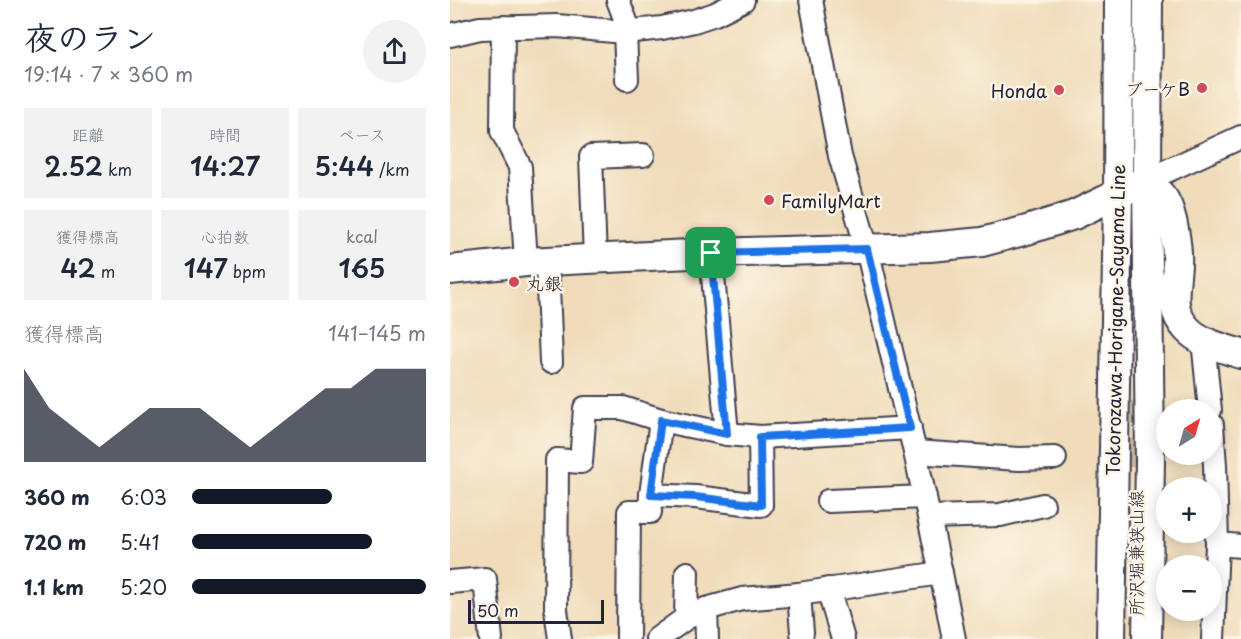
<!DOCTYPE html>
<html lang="ja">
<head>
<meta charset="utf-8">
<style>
  :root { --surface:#fff; --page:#f2f2f3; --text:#1f2937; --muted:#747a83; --accent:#111827 }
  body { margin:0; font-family:"Playpen Sans","Klee One",sans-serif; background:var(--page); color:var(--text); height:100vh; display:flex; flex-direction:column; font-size:22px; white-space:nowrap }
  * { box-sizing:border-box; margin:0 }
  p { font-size:20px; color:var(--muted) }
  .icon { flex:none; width:33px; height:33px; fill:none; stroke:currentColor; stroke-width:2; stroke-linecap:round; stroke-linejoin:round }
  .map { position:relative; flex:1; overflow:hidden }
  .panel { display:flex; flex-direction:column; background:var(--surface); width:450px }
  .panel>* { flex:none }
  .needle { width:39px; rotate:37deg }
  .buttons { position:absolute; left:706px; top:399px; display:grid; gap:12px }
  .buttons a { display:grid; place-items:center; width:66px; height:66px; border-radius:50%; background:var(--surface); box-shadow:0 3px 15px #0003; font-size:30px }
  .scale { position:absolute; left:18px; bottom:15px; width:136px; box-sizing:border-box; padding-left:6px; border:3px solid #22223b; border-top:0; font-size:16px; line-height:21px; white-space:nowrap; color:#22223b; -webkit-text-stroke:4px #fcf5e5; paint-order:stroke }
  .pin { position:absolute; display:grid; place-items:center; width:51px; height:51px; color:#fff; margin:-26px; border-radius:12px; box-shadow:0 3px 9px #0006 }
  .round { display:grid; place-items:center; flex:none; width:63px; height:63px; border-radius:32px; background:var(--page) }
  .summary { display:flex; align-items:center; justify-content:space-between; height:102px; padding:0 24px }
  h1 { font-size:33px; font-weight:600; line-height:45px }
  .stats { display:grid; grid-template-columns:repeat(3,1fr); gap:9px; height:102px; padding:6px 24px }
  .stats div { display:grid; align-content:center; border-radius:0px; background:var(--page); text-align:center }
  .stats b { font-size:26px; font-weight:600 }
  .stats small { font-size:16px; font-weight:400 }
  .stats p { font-size:16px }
  .chart { height:168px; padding:12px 24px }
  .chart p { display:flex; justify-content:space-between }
  .chart svg { width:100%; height:108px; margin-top:6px; fill:var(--accent); opacity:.7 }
  ul { padding:0 24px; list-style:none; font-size:20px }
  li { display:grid; grid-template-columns:96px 72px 1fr; align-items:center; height:45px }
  li i { height:15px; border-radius:8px; background:var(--accent) }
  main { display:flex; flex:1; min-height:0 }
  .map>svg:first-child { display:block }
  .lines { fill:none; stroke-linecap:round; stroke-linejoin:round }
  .major-tunnel { stroke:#c7b7a1; stroke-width:28; stroke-dasharray:28 14; stroke-linecap:butt }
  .minor-casing { stroke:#413e4e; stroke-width:26 }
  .major-casing { stroke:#413e4e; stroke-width:32 }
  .minor { stroke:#fff; stroke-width:22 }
  .major { stroke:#fff; stroke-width:28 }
  .route-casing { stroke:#fff; stroke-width:12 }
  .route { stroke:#1a73e8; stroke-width:8 }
  .poi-dot { fill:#d1495b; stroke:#fcf5e5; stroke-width:2 }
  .labels { text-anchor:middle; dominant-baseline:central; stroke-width:5; stroke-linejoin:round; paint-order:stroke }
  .poi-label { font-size:18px; fill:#22223b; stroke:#fcf5e5; text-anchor:end }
  .street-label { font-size:18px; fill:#22223b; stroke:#fcf5e5 }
</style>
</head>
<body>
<main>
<section class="panel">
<div class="summary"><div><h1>夜のラン</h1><p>19:14 · 7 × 360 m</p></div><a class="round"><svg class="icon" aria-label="share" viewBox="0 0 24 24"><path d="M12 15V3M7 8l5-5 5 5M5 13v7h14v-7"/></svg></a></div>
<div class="stats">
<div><p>距離</p><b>2.52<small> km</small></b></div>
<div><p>時間</p><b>14:27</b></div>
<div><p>ペース</p><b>5:44<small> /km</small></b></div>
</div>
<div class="stats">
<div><p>獲得標高</p><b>42<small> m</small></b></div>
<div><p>心拍数</p><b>147<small> bpm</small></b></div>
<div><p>kcal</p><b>165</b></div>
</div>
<div class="chart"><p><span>獲得標高</span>141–145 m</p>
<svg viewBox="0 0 160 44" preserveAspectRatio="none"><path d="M0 44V6L10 22L20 30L30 38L40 30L50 22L60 22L70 22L80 30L90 38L100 30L110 22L120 14L130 14L140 6L150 6L160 6V44z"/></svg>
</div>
<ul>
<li><b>360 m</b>6:03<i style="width:60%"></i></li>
<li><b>720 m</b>5:41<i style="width:77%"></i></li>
<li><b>1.1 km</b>5:20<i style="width:100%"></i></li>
</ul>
</section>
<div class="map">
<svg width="791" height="639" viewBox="0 0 791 639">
  <rect width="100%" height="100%" fill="#fcf5e5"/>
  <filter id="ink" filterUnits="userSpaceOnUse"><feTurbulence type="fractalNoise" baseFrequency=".0167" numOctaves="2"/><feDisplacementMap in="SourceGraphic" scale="12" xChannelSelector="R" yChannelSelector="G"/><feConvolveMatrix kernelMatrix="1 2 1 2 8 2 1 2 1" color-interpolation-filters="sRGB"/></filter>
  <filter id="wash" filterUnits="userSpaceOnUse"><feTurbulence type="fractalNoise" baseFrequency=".008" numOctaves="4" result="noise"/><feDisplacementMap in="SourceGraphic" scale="24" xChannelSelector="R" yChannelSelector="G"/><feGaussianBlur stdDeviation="1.35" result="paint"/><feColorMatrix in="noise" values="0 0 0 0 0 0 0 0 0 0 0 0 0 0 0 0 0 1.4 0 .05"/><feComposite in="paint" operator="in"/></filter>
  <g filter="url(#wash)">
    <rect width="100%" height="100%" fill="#f0dcba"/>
  </g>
  <g filter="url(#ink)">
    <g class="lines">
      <!-- major-tunnel -->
      <polyline class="major-tunnel" points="685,467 686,401"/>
      <!-- minor casing -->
      <g class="minor-casing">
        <g id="minor">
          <polyline points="168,0 180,32"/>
          <polyline points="361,0 390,156 417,249 465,452 491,573 504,639"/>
          <polyline points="53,27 52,131 70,167 76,262"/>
          <polyline points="175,32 177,79"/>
          <polyline points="0,35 30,28 107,26 175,32 212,28 244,21 265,14 293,0"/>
          <polyline points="697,180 791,137"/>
          <polyline points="261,253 277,434"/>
          <polyline points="145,258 141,157 193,155"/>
          <polyline points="97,261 101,362"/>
          <polyline points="753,340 760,410"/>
          <polyline points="211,420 201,495 245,497 311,505 310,437"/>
          <polyline points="762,425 765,465 767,544 763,639"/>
          <polyline points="465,452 569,459 605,458"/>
          <polyline points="378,501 475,497"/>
          <polyline points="480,517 550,515 593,505"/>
          <polyline points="767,544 791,546"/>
          <polyline points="0,582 35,579 41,639"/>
          <polyline points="378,589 393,639"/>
          <polyline points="349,594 352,633"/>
          <polyline points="256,609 257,639"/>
          <polyline points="236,618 237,573"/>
          <polyline points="110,639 106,610 107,460 131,462 135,408 173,408 211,420 277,434 310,437 460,428"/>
          <polyline points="178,639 179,512 200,512 201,495"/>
          <polyline points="207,639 236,618 256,609 292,599 349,594 491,573"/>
        </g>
      </g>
      <!-- major casing -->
      <g class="major-casing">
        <g id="major">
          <path d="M0,270l76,-8 185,-9 219,-6 52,-5 45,-12 47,-15 73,-35c6,7 14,14 18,21 8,14 13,47 12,63 -1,24 -9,45 10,65 13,14 36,19 54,25"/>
          <polyline points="661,639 668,194 669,0"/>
          <polyline points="697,639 700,461 697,180 698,0"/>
        </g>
      </g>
      <!-- minor -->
      <use href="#minor" class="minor"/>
      <!-- major -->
      <use href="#major" class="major"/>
    </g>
  </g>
  <g class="lines" filter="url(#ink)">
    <!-- route casing -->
    <g class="route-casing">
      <polygon id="route" points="417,249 460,428 310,437 311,505 245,497 201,495 211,420 277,434 261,253"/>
    </g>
    <!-- route -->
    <use href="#route" class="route"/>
  </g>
  <!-- markers -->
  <g class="poi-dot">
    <circle cx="752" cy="88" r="6"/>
    <circle cx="609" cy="90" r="6"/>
    <circle cx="319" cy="200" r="6"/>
    <circle cx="64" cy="282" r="6"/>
  </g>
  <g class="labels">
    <!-- poi labels -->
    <g class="poi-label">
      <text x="740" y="88">ブーケB</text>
      <text x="597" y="90">Honda</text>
      <text x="331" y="200" text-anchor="start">FamilyMart</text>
      <text x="76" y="282" text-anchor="start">丸銀</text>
    </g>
    <!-- street labels -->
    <g class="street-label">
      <text transform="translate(665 320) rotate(-89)">Tokorozawa-Horigane-Sayama Line</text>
      <text transform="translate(685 553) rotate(-90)">所沢堀兼狭山線</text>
    </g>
  </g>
</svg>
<div class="buttons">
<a><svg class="needle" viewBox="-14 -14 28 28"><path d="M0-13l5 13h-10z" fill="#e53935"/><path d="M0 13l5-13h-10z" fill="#747a83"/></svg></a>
<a>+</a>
<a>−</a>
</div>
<div class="scale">50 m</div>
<div class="pin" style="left:261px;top:253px;background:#1e9e55"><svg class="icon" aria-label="arrive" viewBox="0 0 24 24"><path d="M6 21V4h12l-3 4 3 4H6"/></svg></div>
</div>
</main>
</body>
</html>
